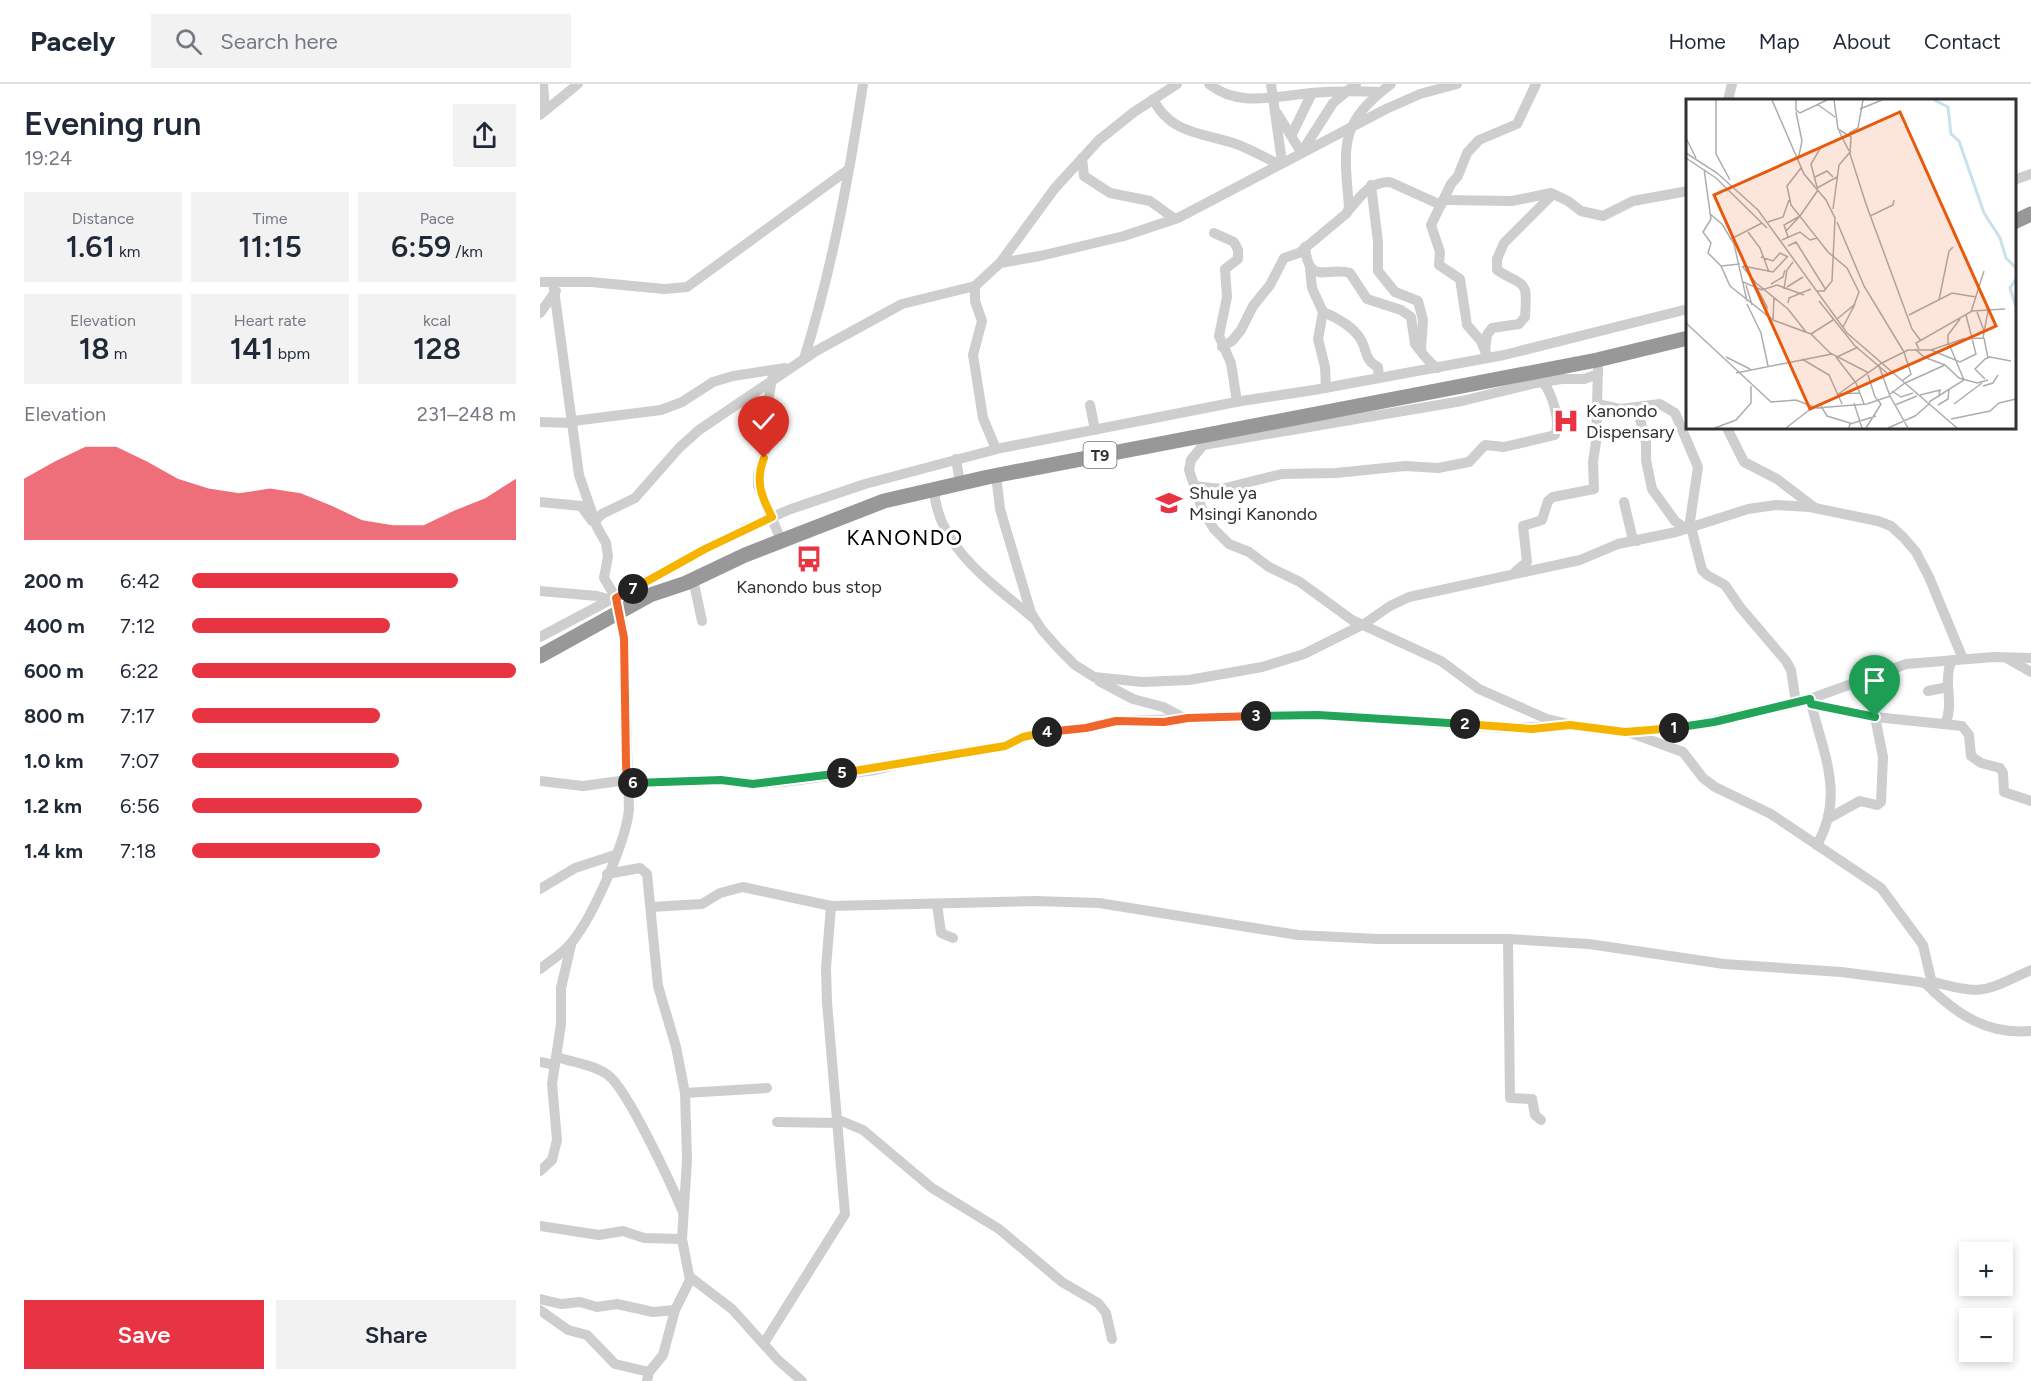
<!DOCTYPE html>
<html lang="en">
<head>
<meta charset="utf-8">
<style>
  :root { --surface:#fff; --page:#f2f2f3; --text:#1f2937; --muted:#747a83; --line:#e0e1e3; --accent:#e83342 }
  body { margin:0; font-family:Figtree,sans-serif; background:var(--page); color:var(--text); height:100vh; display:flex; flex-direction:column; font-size:22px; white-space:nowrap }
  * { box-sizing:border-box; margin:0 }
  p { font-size:20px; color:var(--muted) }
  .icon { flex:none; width:33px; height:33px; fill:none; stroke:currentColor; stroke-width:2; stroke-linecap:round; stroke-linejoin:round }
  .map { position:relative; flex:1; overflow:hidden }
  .side { display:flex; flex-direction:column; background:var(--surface); width:540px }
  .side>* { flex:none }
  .fabs { position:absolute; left:1419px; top:1158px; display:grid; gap:12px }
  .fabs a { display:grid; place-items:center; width:54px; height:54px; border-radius:0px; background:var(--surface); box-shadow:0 3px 9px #0003; font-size:30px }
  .pin { position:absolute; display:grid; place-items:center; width:51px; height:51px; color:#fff; margin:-62px -26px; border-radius:50% 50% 50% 0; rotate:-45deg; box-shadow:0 0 6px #0007 }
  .pin .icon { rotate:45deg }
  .km { position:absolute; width:30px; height:30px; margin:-15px; border-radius:50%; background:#222; color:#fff; font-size:16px; line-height:30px; text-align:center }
  .round { display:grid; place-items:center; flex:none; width:63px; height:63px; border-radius:0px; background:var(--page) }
  .headline { display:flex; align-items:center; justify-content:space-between; height:102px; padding:0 24px }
  h1 { font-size:33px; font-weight:600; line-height:45px }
  .stats { display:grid; grid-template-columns:repeat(3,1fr); gap:9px; height:102px; padding:6px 24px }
  .stats div { display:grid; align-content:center; border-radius:0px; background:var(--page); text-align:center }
  .stats b { font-size:30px; font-weight:600 }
  .stats small { font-size:16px; font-weight:400 }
  .stats p { font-size:16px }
  .chart { height:168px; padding:12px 24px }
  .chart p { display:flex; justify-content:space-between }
  .chart svg { width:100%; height:108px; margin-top:6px; fill:var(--accent); opacity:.7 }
  .button { display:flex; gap:12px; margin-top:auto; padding:12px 24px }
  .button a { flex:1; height:69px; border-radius:0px; background:var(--accent); color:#fff; font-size:24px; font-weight:600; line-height:69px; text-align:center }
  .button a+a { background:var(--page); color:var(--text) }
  ul { padding:0 24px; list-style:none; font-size:20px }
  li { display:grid; grid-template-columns:96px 72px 1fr; align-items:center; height:45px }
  li i { height:15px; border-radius:8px; background:var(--accent) }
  header { display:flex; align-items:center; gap:36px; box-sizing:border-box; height:84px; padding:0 30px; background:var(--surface); border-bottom:2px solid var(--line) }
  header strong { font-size:28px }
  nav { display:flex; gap:33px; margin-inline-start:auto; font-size:21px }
  .search { width:420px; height:54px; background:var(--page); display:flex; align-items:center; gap:15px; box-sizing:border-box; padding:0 21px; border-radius:0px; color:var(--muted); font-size:22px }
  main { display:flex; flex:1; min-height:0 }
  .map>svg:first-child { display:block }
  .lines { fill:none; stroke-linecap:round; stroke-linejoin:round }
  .minor { stroke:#cecece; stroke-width:10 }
  .highway { stroke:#989898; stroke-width:15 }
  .split-1-casing { stroke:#fff; stroke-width:12 }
  .split-2-casing { stroke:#fff; stroke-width:12 }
  .split-3-casing { stroke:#fff; stroke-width:12 }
  .split-4-casing { stroke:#fff; stroke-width:12 }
  .split-5-casing { stroke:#fff; stroke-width:12 }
  .split-6-casing { stroke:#fff; stroke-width:12 }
  .split-7-casing { stroke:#fff; stroke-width:12 }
  .split-8-casing { stroke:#fff; stroke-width:12 }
  .split-1 { stroke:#22a559; stroke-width:8 }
  .split-2 { stroke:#f5b400; stroke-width:8 }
  .split-3 { stroke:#22a559; stroke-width:8 }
  .split-4 { stroke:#f0652b; stroke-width:8 }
  .split-5 { stroke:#f5b400; stroke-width:8 }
  .split-6 { stroke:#22a559; stroke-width:8 }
  .split-7 { stroke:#f0652b; stroke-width:8 }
  .split-8 { stroke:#f5b400; stroke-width:8 }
  .labels { text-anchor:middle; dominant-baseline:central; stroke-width:6; stroke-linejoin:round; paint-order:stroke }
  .shield { fill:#fff; stroke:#6f6f6f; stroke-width:1.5 }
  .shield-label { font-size:16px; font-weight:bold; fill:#313131 }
  .poi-label { font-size:18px; fill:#313131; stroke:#fff; text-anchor:start }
  .quarter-label { font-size:21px; letter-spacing:1.5px; fill:#000; stroke:#fff }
  .inset-river { fill:none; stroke:#cbe0ed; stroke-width:3 }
  .inset-road { fill:none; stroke:#adadad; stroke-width:1.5 }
  .view { fill:#e8590c; fill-opacity:0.15; stroke:#e8590c; stroke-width:3 }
  .inset-edge { fill:none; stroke:#313131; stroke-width:3 }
</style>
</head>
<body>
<header>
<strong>Pacely</strong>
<div class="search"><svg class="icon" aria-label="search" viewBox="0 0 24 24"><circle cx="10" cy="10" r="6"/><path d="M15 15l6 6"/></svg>Search here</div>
<nav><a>Home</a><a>Map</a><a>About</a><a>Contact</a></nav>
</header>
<main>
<section class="side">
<div class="headline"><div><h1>Evening run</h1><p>19:24</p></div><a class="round"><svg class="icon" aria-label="share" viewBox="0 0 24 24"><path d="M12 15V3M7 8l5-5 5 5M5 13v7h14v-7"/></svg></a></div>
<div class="stats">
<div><p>Distance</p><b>1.61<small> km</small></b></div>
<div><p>Time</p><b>11:15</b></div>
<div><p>Pace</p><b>6:59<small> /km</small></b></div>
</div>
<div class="stats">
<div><p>Elevation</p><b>18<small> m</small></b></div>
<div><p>Heart rate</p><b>141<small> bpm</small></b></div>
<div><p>kcal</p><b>128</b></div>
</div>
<div class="chart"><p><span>Elevation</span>231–248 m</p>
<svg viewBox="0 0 160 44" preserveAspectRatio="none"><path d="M0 44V19L10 12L20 6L30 6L40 12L50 19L60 23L70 25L80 23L90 25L100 30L110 36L120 38L130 38L140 32L150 27L160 19V44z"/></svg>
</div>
<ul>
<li><b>200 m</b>6:42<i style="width:82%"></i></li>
<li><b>400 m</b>7:12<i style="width:61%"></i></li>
<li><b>600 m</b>6:22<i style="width:100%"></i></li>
<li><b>800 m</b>7:17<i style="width:58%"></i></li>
<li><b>1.0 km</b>7:07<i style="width:64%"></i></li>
<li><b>1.2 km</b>6:56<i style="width:71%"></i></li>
<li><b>1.4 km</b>7:18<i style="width:58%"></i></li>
</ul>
<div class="button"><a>Save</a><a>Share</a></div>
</section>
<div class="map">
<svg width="1491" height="1297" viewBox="0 0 1491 1297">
  <rect width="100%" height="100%" fill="#fff"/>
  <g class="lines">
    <!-- minor -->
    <g class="minor">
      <polyline points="3,0 5,25"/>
      <path d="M669,0c30,24 67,12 102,9 23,-2 46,-2 69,-1"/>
      <polyline points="731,0 742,78"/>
      <path d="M613,15c17,35 50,34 83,45 14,5 28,13 42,20"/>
      <polyline points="1188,16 1192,0"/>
      <polyline points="737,29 761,68"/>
      <polyline points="0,31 38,0"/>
      <polyline points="752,50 772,9"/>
      <polyline points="763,66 793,19 816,0"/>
      <polyline points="542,74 544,92 570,109 610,117 635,135"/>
      <polyline points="1474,96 1491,90"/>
      <polyline points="831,101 838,158 838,187 855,208 878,217 883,236 881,266"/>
      <polyline points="903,116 972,117 1011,109 1028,117 1041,127 1063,132 1093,117 1148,107"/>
      <path d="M809,126c12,-14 20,-28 41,-28l51,23"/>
      <polyline points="674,149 694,158 698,166 698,175 685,185 687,213 679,252 691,279 697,318"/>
      <path d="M765,163c4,40 22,19 45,26l17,26 34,11 10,7 4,27c7,9 13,18 22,24"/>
      <polyline points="460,179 500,172 584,152 638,134 846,25 880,10 917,0"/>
      <polyline points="770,184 772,204 783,228 778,255 785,283 786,304"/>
      <polyline points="0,198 51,198 124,205 147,203 309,85"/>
      <polyline points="435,202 435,217 442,237 433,271 443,334 456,365"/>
      <path d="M783,228c13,5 31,15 38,28 7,12 3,20 17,27l1,11"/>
      <polyline points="0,229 16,207"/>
      <path d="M682,263l10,-6 9,-11 12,-24 17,-21 14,-27 15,-5 48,-40 2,-6c-5,-61 -11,-83 42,-123"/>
      <path d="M945,267l2,-16 5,-7 27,-4 6,-7c3,-39 0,-29 -28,-47v-11l7,-16 49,-49"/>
      <polyline points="948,274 941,257 927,241 920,195 899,181 900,168 891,141 911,100 918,92 927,69 939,56 977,40 996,0"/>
      <path d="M264,275c28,-90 45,-182 59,-275"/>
      <polyline points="232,295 226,330 228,356 218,391 218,402 241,456"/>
      <polyline points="1057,320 1080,325 1120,320 1135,329 1158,383 1149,444"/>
      <polyline points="550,321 555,346"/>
      <polyline points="1097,323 1106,359 1106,376 1112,405 1135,437 1146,445"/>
      <polyline points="33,337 121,326 142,318 173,298 193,292 245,284"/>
      <polyline points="0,338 33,339"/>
      <polyline points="1187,344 1204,378 1237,395 1275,424"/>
      <polyline points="672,350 651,376 649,386 662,425 674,445 689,460 709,468 729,483 760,498 812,536 901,577 939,605 1007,635 1046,644 1085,648 1146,643 1270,615 1366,580 1454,573 1491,574"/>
      <polyline points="663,361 922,317 996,299 1022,295 1044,295 1058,290"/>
      <polyline points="416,375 420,399"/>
      <polyline points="456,391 460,425 491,529 502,546 519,565 535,581 554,593 602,598 649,596 722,583 764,570 824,540 850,522 869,513 1040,476 1078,460 1136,448 1208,425 1236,421 1270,423 1338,437 1351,442 1363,453 1376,468 1389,493 1423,575"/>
      <path d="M654,402l27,3 61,-15 54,-1 69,-7 33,2 31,-6 16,-17 19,2 51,-12c6,-15 -3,-41 -12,-53"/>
      <path d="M394,405c3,58 58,94 99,129"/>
      <polyline points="0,418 41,422 52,437"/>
      <polyline points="1084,418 1092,452 1097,457"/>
      <polyline points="55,437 62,430 95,414 139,364 159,346 276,267 362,220 435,202 460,179 515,104 559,56 594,28 637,0"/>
      <polyline points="1151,443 1162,486 1167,491 1185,501 1200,523 1246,577 1251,586 1256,619"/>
      <polyline points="976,487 987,478 983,442 1002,436 1008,417 1013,413 1054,405 1053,378 1056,358 1058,285"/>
      <polyline points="153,495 162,537"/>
      <polyline points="0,507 57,512 72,516"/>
      <polyline points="0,553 206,444 251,425 325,400 461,364 701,317 774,306 964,271 1148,225"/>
      <polyline points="1468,575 1491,588"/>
      <polyline points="559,597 593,615 623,623 644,634"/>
      <polyline points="1388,607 1408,603"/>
      <path d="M1270,615c12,52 36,95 7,146"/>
      <polyline points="1271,620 1335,633 1422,642 1429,651 1431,672 1441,679 1460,684 1463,689 1464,708 1491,717"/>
      <path d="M1405,640c10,-20 -3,-44 7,-64"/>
      <polyline points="1091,649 1143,668 1163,694 1175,703 1231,730 1341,804 1383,861 1394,908"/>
      <polyline points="0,697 43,702 87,696"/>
      <polyline points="88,699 181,696 213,700 243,698 336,686 395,672 449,665 465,662 494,650 546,644 576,637 778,631 965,644 1024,642"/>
      <polyline points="1289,734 1320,717 1337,721 1341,718 1343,673 1335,633"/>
      <polyline points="67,790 100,784 107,790 118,902 136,963 145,1009 147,1076 142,1155 150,1196 135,1226 123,1271 109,1288 107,1297"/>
      <polyline points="0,805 35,784 75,771"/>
      <polyline points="397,820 401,849 413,854"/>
      <path d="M111,823l51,-3 18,-11 23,-6 88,19 203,-5 65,2 199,32 80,4h130l81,5 135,20 117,8 79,10 6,2c30,30 61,51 105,47"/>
      <polyline points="968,855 970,1014 992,1015 995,1031 1001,1036"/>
      <path d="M0,885c10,-8 24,-16 32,-27 21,-26 54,-100 57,-133l-6,-182 -7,-29 -12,-20 4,-22 -2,-13 -9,-16 -18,-52 -26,-193"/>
      <path d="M1394,898c51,14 50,9 97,-12"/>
      <path d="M16,973c17,5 38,8 52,18 20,15 64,111 75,137"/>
      <polyline points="0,978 15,981"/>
      <polyline points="145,1009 227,1004"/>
      <polyline points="299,1036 323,1046 392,1104 459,1145 522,1198 558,1219 566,1229 572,1255"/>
      <polyline points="237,1038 299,1039"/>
      <polyline points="0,1087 12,1076 17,1056 12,1000 21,940 21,904 31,861"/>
      <polyline points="0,1142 59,1151 83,1147 104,1154 142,1155"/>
      <polyline points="150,1193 192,1225 238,1276 262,1297"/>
      <polyline points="0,1215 21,1220 40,1218 57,1223 77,1220 113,1228 135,1226"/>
      <polyline points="0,1226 28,1246 47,1251 75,1280 109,1288"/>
      <polyline points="224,1259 305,1130 287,918 286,884 291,822"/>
    </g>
    <!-- highway -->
    <g class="highway">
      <polyline points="1474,138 1491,130"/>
      <polyline points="0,572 110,511 146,499 205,471 344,417 448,393 1057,276 1148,254"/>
    </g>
  </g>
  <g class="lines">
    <!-- split-1 casing -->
    <g class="split-1-casing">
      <polyline id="split-1" points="1134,644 1174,638 1270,615 1271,620 1335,633"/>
    </g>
    <!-- split-2 casing -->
    <g class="split-2-casing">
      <polyline id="split-2" points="925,640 992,645 1030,641 1085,648 1134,644"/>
    </g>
    <!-- split-3 casing -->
    <g class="split-3-casing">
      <polyline id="split-3" points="716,632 778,631 925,640"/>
    </g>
    <!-- split-4 casing -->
    <g class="split-4-casing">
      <polyline id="split-4" points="507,648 546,644 576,637 624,638 648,634 716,632"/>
    </g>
    <!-- split-5 casing -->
    <g class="split-5-casing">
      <polyline id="split-5" points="302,689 465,662 483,653 507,648"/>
    </g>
    <!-- split-6 casing -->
    <g class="split-6-casing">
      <polyline id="split-6" points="93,699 181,696 213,700 302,689"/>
    </g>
    <!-- split-7 casing -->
    <g class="split-7-casing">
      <polyline id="split-7" points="93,505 76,514 84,554 86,679 87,699 93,699"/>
    </g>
    <!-- split-8 casing -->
    <g class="split-8-casing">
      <path id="split-8" d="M93,505l72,-40 67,-32c-11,-21 -17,-36 -8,-59"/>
    </g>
    <!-- split-1 -->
    <use href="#split-1" class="split-1"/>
    <!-- split-2 -->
    <use href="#split-2" class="split-2"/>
    <!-- split-3 -->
    <use href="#split-3" class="split-3"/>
    <!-- split-4 -->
    <use href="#split-4" class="split-4"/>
    <!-- split-5 -->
    <use href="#split-5" class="split-5"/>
    <!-- split-6 -->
    <use href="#split-6" class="split-6"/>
    <!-- split-7 -->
    <use href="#split-7" class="split-7"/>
    <!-- split-8 -->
    <use href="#split-8" class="split-8"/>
  </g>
  <!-- icons -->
  <defs>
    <g id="hospital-bare" transform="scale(2.07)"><path d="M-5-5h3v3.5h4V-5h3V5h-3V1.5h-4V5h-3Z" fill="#e83342" stroke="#fff" stroke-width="2.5" paint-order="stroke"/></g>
    <g id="school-bare" transform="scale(2.07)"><path d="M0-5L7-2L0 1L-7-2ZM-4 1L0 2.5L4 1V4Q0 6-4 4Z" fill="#e83342" stroke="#fff" stroke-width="2.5" paint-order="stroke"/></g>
    <g id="bus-bare" transform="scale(2.07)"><path d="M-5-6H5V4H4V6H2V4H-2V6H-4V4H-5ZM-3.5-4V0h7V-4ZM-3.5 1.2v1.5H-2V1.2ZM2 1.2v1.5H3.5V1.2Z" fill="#e83342" stroke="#fff" stroke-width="2.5" paint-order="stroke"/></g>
  </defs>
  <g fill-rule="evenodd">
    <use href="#hospital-bare" x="1026" y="337"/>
    <use href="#school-bare" x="629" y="419"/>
    <use href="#bus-bare" x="269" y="475"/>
  </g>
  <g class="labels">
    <!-- shield labels -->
    <rect class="shield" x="543.5" y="358" width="33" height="26" rx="4.5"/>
    <g class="shield-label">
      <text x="560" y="371">T9</text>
    </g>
    <!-- poi labels -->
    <g class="poi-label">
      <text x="1046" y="327">Kanondo<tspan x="1046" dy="21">Dispensary</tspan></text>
      <text x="649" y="409">Shule ya<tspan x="649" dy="21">Msingi Kanondo</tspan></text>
      <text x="269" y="503" text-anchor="middle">Kanondo bus stop</text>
    </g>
    <!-- quarter labels -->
    <g class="quarter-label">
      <text x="365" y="453">KANONDO</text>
    </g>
  </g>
  <!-- overview -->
  <g transform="translate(1146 15)">
    <rect width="330" height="330" fill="#fff"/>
    <path class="inset-river" d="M248,1l14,7 3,27 8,7 25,72 16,25 6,20 10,10M330,180l-6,9 6,19"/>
    <path class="inset-road" d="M30,1v54l14,26M86,1l32,74 22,26 9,18 -3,63 -8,10h-7M110,1v10l4,3 27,-13M148,1l4,29 13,8 -1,17 16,50 46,125 9,12M131,5l18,13M174,10l22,-9M110,13l6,29 -4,19M153,32l10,20M163,34l9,-5 5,-28M0,39l10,20M0,54l31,20 41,37 89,123 110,95M0,59l30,20 51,50M115,69l-14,18 4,19 37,47 19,16 12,24 -5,13 -17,14M18,70l7,50 -8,13 8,11 -3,10 13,13 9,20 43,34 38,14 19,19 39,20M129,78l12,-6 6,6M131,88l-6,-23 10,-17M131,89l20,-11M147,110l6,-44 12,-14M23,114l13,11 12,20 13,57M114,117l18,-26M184,117l23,-11 1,-5M82,123l15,-5 6,-17M151,123l27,64 40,66M100,132l14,-15M62,133l12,16 9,24M102,138l-4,-12 16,-9M45,140l31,-16M96,141l18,-8 10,8 7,-2M102,147l8,-4 30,48M75,158l12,4 7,-8 8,4M35,167l19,-2M56,167l14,17 32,26 18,23M57,167l30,6 15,-16M57,183l19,8 15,-5 27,10M85,185l12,-7 2,-7M60,186l6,20M101,188l16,-10M71,189l10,19 -1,9M98,190l3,-19 6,-8M253,201l10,-49 4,-4M133,202l36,45 32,27M102,204l1,-5 22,-9M61,205l14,29 7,33M285,213l13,-41M291,213l7,19M223,216l43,-22 24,4M87,221l1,-22M0,224l85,79 25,-2 20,8 51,-4 23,-8M157,228l12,-23M125,235l22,-14M298,239l4,20M262,246v-10l12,-16M229,250l9,8 21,8 14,13 18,5 11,-3M233,250l-3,-6 56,-32 33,-2M245,251l29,12 16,-8 -10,-39M40,258l24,12M150,258l20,26M151,258l21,-10M116,260l27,16 13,29M193,267l11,30 18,32M50,274l96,-19M299,280l-10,-10 10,-10 5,-2 21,4M216,282l9,-7 -7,-22M170,284l8,21M297,287l10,-3 5,-8M206,292l9,6 12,-4M152,295l22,-1M151,296l45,-32 26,-13h23l32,-11 20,-1 5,-27M203,296l16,-12 40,-18M234,296l20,-5 -1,5M243,303l35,-22 -15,-36M168,304l8,25M268,305l28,-21M209,306l22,-9M252,306l10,-6 1,-10M135,307l6,10 23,7 -1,5M265,320l39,-8 9,-8 17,-4M164,325l26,-8M29,329l21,-8 15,-17v-17M100,329l27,-21M180,329l15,-24 -6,-7 -7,-22M202,329l27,-12 15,-13"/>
    <path class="view" d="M214,13l96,214 -186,83 -96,-214z"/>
    <rect width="330" height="330" class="inset-edge"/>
  </g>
</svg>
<div class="fabs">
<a>+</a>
<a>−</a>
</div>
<div class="pin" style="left:1335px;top:633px;background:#1e9e55"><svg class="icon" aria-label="arrive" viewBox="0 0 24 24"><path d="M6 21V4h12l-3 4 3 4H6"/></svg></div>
<div class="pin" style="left:224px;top:374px;background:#d93025"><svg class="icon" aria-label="check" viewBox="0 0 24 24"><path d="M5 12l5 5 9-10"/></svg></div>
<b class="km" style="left:1134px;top:644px">1</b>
<b class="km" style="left:925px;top:640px">2</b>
<b class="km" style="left:716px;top:632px">3</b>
<b class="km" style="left:507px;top:648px">4</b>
<b class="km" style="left:302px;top:689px">5</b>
<b class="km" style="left:93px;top:699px">6</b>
<b class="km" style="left:93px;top:505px">7</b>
</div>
</main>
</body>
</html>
